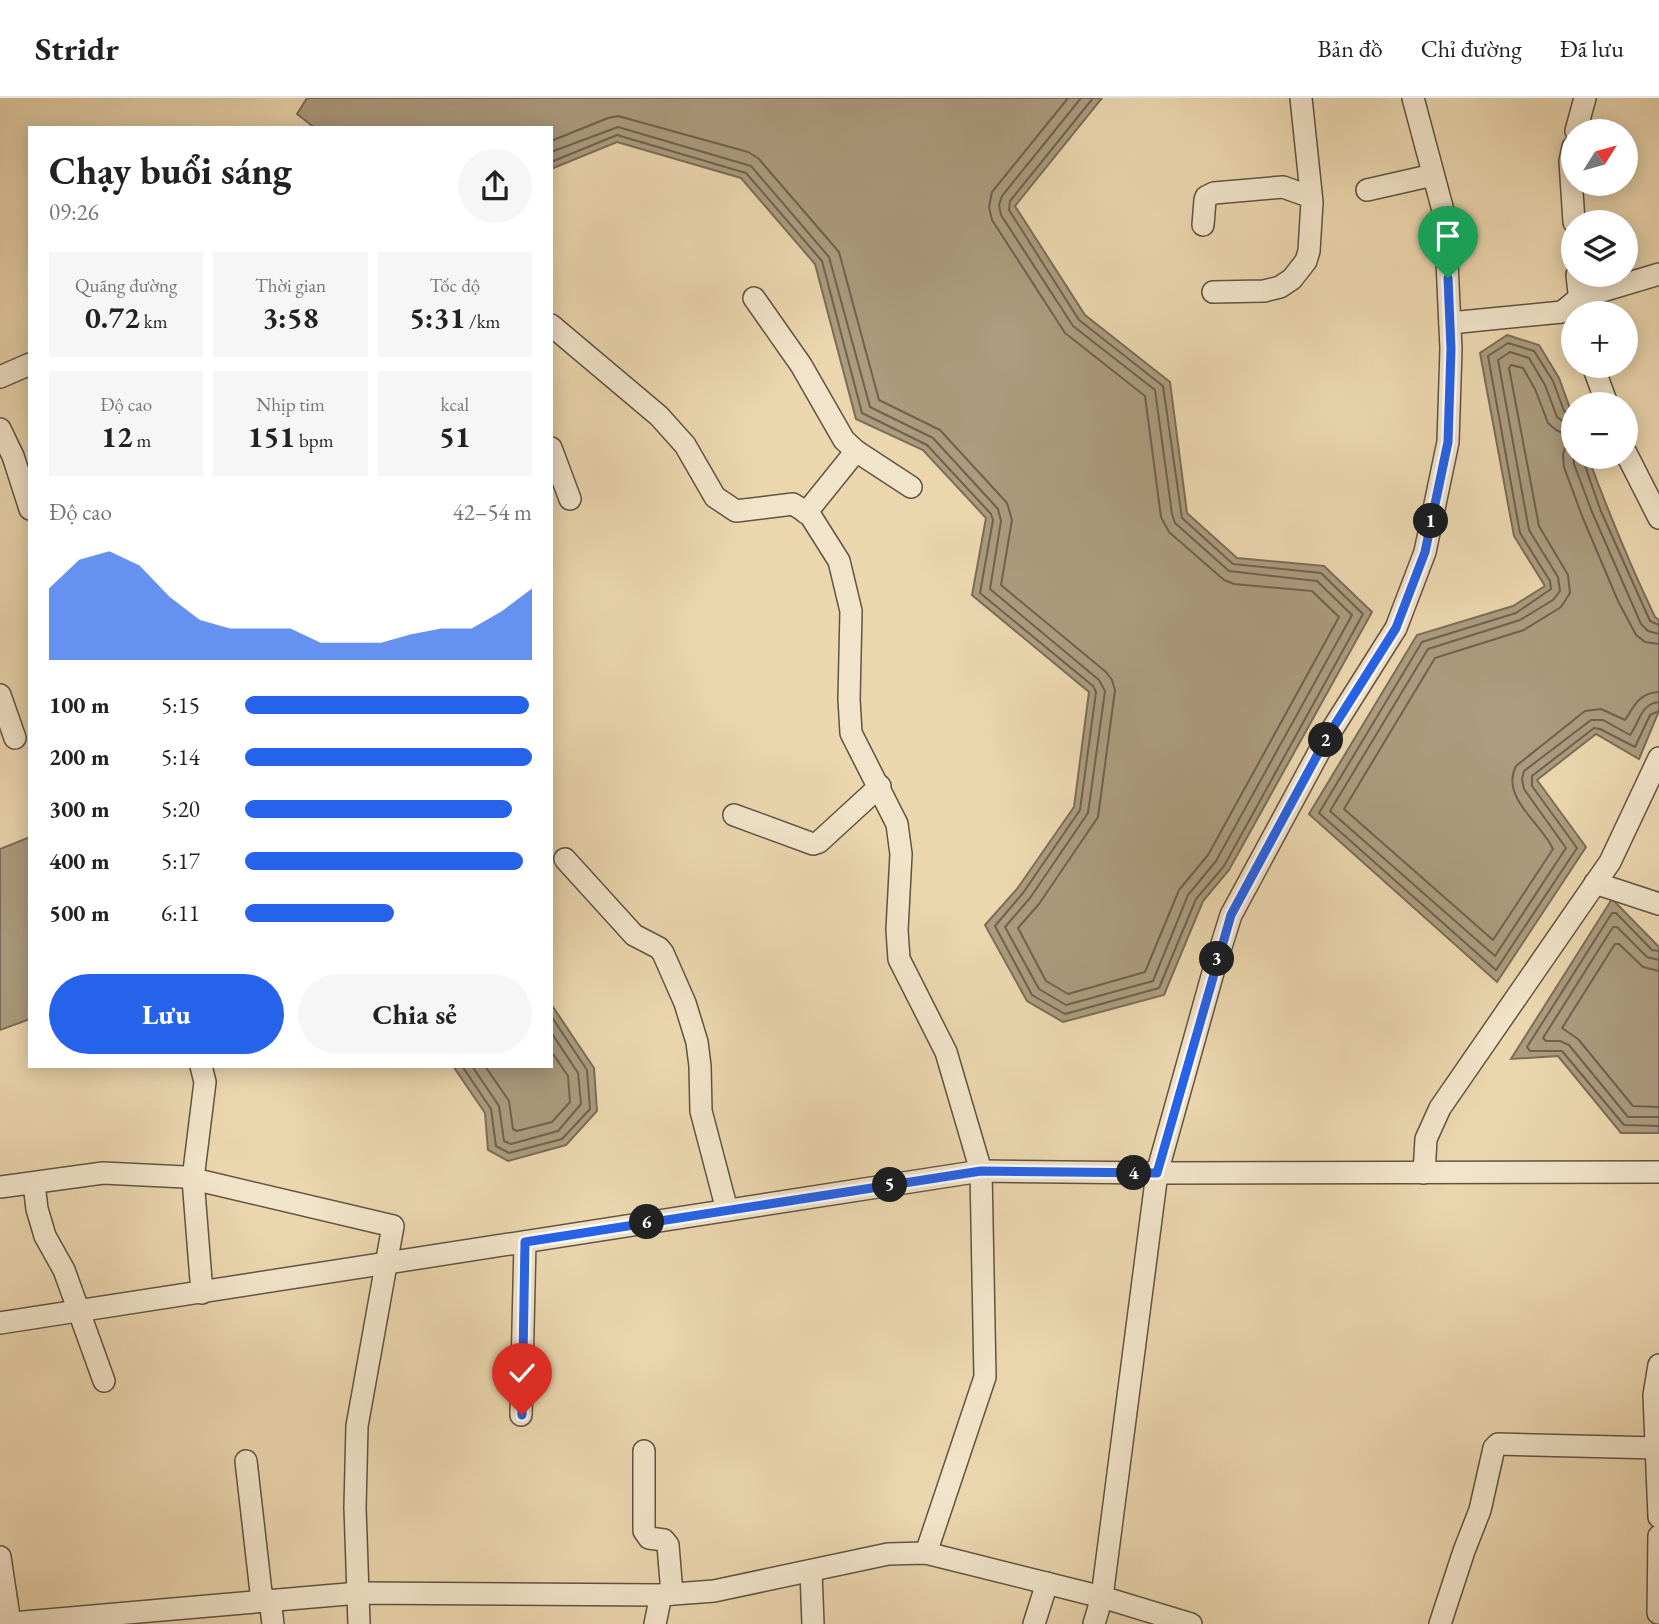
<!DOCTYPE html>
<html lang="vi">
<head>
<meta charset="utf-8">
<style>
  :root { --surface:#fff; --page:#f6f6f6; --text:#222; --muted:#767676; --line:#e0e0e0; --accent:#2563eb }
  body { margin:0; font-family:"EB Garamond",serif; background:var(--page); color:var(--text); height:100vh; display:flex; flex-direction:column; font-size:26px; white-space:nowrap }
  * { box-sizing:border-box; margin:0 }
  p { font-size:23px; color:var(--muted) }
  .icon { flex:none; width:38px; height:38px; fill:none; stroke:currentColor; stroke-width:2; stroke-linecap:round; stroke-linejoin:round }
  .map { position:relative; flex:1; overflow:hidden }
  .drawer { position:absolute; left:28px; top:28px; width:525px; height:942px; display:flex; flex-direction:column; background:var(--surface); border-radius:0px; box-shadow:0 4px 18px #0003 }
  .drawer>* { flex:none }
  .needle { width:46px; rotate:53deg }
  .controls { position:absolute; left:1561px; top:21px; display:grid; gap:14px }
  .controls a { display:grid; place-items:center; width:77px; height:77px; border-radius:50%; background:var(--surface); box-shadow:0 4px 18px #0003; font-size:35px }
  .pin { position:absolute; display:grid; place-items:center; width:60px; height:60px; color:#fff; margin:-72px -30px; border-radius:50% 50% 50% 0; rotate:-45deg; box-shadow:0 0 7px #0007 }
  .pin .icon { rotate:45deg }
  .km { position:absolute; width:35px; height:35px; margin:-18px; border-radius:50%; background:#222; color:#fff; font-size:19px; line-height:35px; text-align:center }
  .round { display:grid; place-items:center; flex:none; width:74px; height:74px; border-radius:37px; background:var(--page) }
  .head { display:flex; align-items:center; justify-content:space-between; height:119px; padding:0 21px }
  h1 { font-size:38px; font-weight:700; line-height:52px }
  .metrics { display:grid; grid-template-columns:repeat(3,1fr); gap:10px; height:119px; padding:7px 21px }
  .metrics div { display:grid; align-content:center; border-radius:0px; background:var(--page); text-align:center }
  .metrics b { font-size:30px; font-weight:700 }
  .metrics small { font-size:19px; font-weight:400 }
  .metrics p { font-size:19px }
  .chart { height:196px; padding:14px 21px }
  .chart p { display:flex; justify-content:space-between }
  .chart svg { width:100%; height:126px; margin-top:7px; fill:var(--accent); opacity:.7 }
  .button { display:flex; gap:14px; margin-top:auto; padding:14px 21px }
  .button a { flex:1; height:80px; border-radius:42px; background:var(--accent); color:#fff; font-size:28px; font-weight:700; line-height:80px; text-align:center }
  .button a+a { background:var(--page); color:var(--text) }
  ul { padding:0 21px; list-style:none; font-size:23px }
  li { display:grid; grid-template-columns:112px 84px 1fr; align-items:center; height:52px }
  li i { height:18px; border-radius:9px; background:var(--accent) }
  header { display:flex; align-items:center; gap:42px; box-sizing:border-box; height:98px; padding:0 35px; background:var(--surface); border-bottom:2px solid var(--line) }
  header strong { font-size:33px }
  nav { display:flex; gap:38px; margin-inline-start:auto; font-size:24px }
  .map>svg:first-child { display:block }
  .water { fill:#ac9b7e; stroke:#7b6d58; stroke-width:2 }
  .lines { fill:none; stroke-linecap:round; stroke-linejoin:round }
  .shore { stroke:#6f624f; stroke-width:2 }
  .minor-casing { stroke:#605444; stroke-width:24 }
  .minor { stroke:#f2e4ca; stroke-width:21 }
  .route-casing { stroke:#fff; stroke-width:14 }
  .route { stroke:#2563eb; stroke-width:9 }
</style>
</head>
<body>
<header>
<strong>Stridr</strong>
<nav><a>Bản đồ</a><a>Chỉ đường</a><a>Đã lưu</a></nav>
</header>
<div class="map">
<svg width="1659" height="1526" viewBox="0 0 1659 1526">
  <rect width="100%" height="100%" fill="#ebd6ae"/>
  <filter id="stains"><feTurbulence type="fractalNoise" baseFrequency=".00286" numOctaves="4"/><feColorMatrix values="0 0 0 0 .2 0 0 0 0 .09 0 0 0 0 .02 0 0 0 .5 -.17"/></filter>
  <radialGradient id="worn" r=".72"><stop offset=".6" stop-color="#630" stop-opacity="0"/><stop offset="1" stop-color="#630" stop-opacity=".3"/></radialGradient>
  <!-- water -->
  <g class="water">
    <polygon points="307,0 1102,0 1015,108 1085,217 1170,284 1187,415 1237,460 1324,468 1372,514 1229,772 1203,803 1164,897 1063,924 1027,903 985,827 1017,791 1074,709 1089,594 972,497 986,420 923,352 856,321 815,166 741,80 617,44 551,71 551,30 315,30 297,16"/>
    <path d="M1507,237l32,10 20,33 14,39v40h15c20,54 42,108 67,160l4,3v91l-20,48 -43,-25 -59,46 49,67 -89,135 -188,-168 108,-179 96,-29 32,-20 -31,-50 -34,-183z"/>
    <polygon points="30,739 30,921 0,932 0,751"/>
    <polygon points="1612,801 1659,849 1659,1035 1621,1035 1558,958 1511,961"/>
    <polygon points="551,906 594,970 597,1013 566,1047 508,1063 488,1052 485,1015 453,968 551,968"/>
  </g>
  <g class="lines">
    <!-- shore -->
    <g class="shore">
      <polyline points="551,43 608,20 618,18 748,54 758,60 839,154 879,302 940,332 1007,405 1012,422 1001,487 1106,574 1112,582 1115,592 1098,719 1039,806 1018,830 1046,883 1068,896 1145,874 1179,792 1208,757 1339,519 1312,493 1234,486 1224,482 1169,434 1161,419 1145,298 1065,235 992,122 989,109 992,94 1068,0"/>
      <polyline points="551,54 618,29 751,68 829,159 870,309 933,340 998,411 1001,423 990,491 1099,582 1105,593 1088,715 1030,800 1005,829 1039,891 1066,907 1153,883 1188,797 1216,763 1352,517 1317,483 1229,473 1175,425 1172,416 1155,292 1073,228 1001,117 999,107 1002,98 1081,0"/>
      <polyline points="551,64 617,37 746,75 822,163 862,315 927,347 991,416 993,422 980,495 1093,588 1096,594 1080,712 1023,795 995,828 1032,897 1065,916 1159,890 1196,801 1224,768 1363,516 1321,475 1233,466 1182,420 1163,288 1079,222 1009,112 1010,103 1093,0"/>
      <polyline points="1573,317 1564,313 1553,283 1534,253 1508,245 1488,258 1520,435 1550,483 1551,491 1516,515 1422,544 1319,715 1496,872 1577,750 1532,688 1532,678 1594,630 1600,631 1635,649 1650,617 1659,613"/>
      <path d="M1573,326l-9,-2 -7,-5 -12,-32 -16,-27 -19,-6 -12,8 31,170 29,47 2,14 -7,9 -33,20 -92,29 -98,162 165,145 71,-108 -42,-59 -2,-10 2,-8 67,-51h12l27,15c10,-13 10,-31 29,-33"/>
      <polyline points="1573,357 1574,366 1592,414 1641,526 1648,533 1659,536"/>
      <polyline points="1582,359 1600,411 1650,523 1659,527"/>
      <path d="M1659,546l-14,-2 -9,-7 -18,-34 -36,-85 -18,-49 -1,-13 7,-18 -14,-6 -8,-7 -13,-34 -12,-21 -12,-3 -2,3 30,158 29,49 2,18 -9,14 -37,23 -89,28 -91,151 149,131 60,-91c-12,-26 -53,-52 -37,-83l69,-55 16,-2 24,11c10,-15 14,-27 34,-28"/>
      <polyline points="1659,853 1652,852 1616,815 1612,815 1527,949 1530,953 1562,953 1624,1027 1659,1028"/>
      <polyline points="1659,862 1647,859 1617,829 1613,829 1543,940 1546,943 1560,943 1569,947 1628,1019 1659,1019"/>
      <polyline points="1659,873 1643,869 1619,846 1615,846 1562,930 1578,941 1633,1008 1659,1009"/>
      <polyline points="462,968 491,1011 496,1048 509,1055 562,1041 590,1011 587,972 551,918"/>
      <polyline points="472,968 499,1008 504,1043 511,1046 558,1033 581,1006 578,975 551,934"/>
      <polyline points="485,968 509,1003 513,1031 517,1033 552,1024 570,1004 568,978 551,953"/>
    </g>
    <!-- minor casing -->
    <g class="minor-casing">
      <g id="minor">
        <polyline points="1576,33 1585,0"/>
        <polyline points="1573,49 1570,63 1574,124"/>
        <polyline points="1367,92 1433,77"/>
        <polyline points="1203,127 1205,102 1206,99 1214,95 1283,89 1311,99"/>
        <polyline points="1577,177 1581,213"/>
        <polyline points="1213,194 1264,193 1280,189 1292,181 1306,163 1309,153 1312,104 1301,0"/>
        <polyline points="754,200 801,267 844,342 856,353 911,389"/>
        <polyline points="1450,225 1562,214 1579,200 1659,176"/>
        <polyline points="551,227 659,318 685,347 715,399 736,413 793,406 810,417 839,463 851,513 849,601 851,635 897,726 901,756 897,832 899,861 946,954 981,1073 985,1279 926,1455"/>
        <polyline points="1593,268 1607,306"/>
        <polyline points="0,279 30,266"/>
        <polyline points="0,331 13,358 30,411"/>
        <polyline points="551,350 570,401"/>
        <polyline points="1626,355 1659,420"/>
        <polyline points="806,415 856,353"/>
        <polyline points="0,597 15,640"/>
        <polyline points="734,717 813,746 819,744 880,688"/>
        <polyline points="565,761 634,837 659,850 663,855 685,905 697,944 700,968 701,1013 727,1112"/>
        <polyline points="1595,785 1659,806"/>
        <polyline points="201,968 205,984 193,1081 202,1195"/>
        <polyline points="1424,1075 1426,1041 1440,1010 1610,764 1659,660"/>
        <polyline points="34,1086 37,1111 45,1138 64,1172 104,1283"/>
        <polyline points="0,1089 103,1075 185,1079 393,1128 357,1328 355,1409 359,1526"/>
        <polyline points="0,1225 981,1073 1157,1075 1659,1074"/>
        <polyline points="1659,1267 1654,1297 1659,1419"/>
        <polyline points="521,1317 525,1144"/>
        <polyline points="644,1353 644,1433 649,1440 664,1442 668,1447 672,1496"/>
        <polyline points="246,1363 262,1503"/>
        <polyline points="0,1459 10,1525"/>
        <polyline points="811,1473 813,1526"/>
        <polyline points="270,1502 273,1526"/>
        <polyline points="1658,1515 1659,1438"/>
        <polyline points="0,1526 359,1495 661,1497 714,1493 888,1456 926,1455 1102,1499 1191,1526"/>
        <polyline points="655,1526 661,1497"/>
        <polyline points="1034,1526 1047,1485"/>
        <polyline points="1094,1526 1102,1499 1157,1075 1214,871 1231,817 1326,641 1396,530 1425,454 1448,344 1451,251 1445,120 1413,0"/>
        <polyline points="1440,1526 1464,1453 1480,1412 1494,1350 1498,1346 1657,1350"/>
      </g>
    </g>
    <!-- minor -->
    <use href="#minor" class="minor"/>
  </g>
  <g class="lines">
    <!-- route casing -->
    <g class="route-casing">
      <polyline id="route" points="522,1317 525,1144 981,1073 1157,1075 1231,817 1326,641 1396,530 1425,454 1448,344 1451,251 1448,180"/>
    </g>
    <!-- route -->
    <use href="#route" class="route"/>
  </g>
  <rect width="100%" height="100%" filter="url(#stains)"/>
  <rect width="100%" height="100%" fill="url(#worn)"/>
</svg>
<div class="controls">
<a><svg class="needle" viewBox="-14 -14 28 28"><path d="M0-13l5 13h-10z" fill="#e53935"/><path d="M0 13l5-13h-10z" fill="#767676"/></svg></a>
<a><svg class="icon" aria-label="layers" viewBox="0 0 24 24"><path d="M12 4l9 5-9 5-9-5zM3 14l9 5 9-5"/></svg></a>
<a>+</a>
<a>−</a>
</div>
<div class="pin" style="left:1448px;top:180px;background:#1e9e55"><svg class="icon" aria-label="arrive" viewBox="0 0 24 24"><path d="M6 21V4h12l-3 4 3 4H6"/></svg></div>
<div class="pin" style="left:522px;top:1317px;background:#d93025"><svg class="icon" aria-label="check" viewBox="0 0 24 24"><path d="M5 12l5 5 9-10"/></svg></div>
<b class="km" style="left:1431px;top:423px">1</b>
<b class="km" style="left:1326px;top:642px">2</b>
<b class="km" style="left:1217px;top:861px">3</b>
<b class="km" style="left:1134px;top:1075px">4</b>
<b class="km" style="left:890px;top:1087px">5</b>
<b class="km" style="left:647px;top:1124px">6</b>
<section class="drawer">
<div class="head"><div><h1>Chạy buổi sáng</h1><p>09:26</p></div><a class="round"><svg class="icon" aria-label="share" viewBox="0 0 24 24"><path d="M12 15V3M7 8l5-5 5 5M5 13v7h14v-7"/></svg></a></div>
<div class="metrics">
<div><p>Quãng đường</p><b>0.72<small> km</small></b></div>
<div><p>Thời gian</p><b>3:58</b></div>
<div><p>Tốc độ</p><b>5:31<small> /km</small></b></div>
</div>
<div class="metrics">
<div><p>Độ cao</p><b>12<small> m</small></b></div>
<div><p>Nhịp tim</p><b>151<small> bpm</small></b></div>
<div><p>kcal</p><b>51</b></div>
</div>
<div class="chart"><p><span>Độ cao</span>42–54 m</p>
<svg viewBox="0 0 160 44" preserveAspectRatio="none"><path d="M0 44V19L10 9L20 6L30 11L40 22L50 30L60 33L70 33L80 33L90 38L100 38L110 38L120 35L130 33L140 33L150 27L160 19V44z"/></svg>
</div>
<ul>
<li><b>100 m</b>5:15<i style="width:99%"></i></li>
<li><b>200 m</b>5:14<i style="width:100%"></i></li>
<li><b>300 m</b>5:20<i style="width:93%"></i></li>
<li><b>400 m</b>5:17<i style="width:97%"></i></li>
<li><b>500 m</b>6:11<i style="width:52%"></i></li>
</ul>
<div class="button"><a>Lưu</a><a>Chia sẻ</a></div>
</section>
</div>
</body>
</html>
